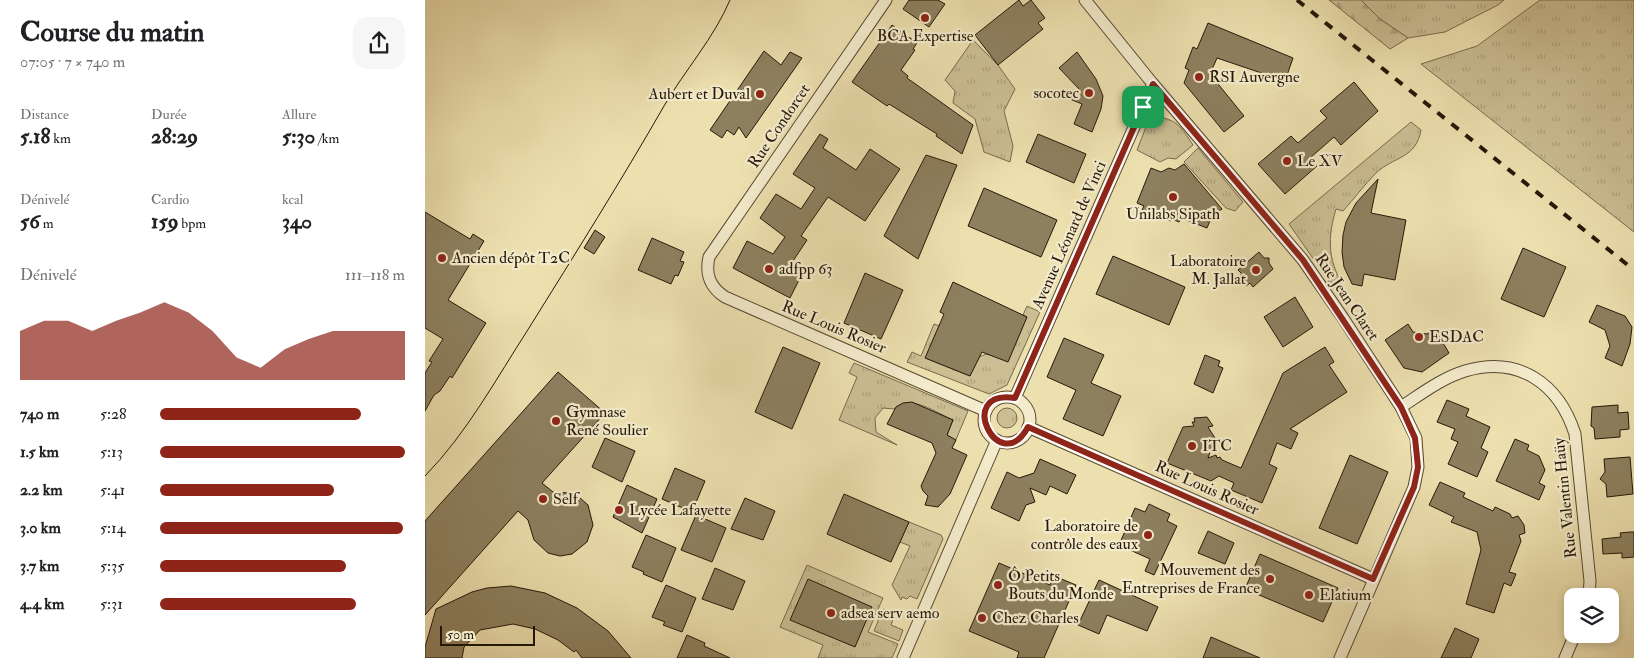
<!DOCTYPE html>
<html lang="fr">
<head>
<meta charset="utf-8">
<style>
  :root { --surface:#fff; --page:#f6f6f6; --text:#202124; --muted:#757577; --accent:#8f2418 }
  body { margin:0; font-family:"IM FELL Double Pica",serif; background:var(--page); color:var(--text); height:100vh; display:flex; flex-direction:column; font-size:19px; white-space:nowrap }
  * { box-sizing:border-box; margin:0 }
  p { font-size:16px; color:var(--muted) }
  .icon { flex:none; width:28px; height:28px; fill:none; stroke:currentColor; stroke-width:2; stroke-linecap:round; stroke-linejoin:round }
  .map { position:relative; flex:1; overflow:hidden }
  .panel { display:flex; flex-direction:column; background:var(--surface); width:425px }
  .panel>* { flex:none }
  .buttons { position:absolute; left:1139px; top:588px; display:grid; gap:10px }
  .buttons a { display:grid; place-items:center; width:55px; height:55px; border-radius:10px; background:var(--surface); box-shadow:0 2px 8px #0003; font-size:25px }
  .scale { position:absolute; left:15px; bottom:12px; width:95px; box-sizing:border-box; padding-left:5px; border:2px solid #261809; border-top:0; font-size:14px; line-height:18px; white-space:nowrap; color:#261809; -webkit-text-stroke:4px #f3ebcb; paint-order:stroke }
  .pin { position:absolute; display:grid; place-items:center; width:42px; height:42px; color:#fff; margin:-21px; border-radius:10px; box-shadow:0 2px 8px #0006 }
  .round { display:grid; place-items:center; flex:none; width:52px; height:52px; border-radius:15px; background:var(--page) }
  .summary { display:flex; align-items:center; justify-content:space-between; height:85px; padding:0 20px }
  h1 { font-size:28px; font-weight:800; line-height:38px }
  .stats { display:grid; grid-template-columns:repeat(3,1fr); gap:8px; height:85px; padding:5px 20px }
  .stats div { display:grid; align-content:center }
  .stats b { font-size:21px; font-weight:800 }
  .stats small { font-size:14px; font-weight:400 }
  .stats p { font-size:14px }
  .chart { height:140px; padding:10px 20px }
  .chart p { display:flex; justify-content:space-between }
  .chart svg { width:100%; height:90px; margin-top:5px; fill:var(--accent); opacity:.7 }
  ul { padding:0 20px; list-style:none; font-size:16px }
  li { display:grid; grid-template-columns:80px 60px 1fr; align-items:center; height:38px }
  li i { height:12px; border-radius:6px; background:var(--accent) }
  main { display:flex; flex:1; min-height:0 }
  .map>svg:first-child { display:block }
  .grass { fill:url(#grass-tufts); stroke:#786b4e }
  .forest { fill:url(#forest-firs); stroke:#786b4e }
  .building { fill:#8d805f; stroke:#261809 }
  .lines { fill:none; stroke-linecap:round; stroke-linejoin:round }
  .minor-casing { stroke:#584a32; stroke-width:13 }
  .minor { stroke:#f3ebcb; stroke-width:11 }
  .tram { stroke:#261809; stroke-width:1 }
  .rail { stroke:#261809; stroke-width:4; stroke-dasharray:9 9; stroke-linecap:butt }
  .route-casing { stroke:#fff; stroke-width:10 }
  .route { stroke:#8f2418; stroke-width:6 }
  .poi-dot { fill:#8f2418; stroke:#f3ebcb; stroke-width:2 }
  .labels { text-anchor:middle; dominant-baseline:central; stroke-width:4.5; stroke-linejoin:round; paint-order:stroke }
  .poi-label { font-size:16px; fill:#261809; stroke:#f3ebcb; text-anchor:start }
  .street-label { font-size:16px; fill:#261809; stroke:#f3ebcb }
</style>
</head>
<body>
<main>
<section class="panel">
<div class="summary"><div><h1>Course du matin</h1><p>07:05 · 7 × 740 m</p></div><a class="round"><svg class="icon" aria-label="share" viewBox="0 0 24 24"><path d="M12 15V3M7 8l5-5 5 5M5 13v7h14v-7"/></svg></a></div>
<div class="stats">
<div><p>Distance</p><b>5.18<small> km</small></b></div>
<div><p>Durée</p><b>28:29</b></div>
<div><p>Allure</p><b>5:30<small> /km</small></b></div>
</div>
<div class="stats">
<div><p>Dénivelé</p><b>56<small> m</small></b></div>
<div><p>Cardio</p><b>159<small> bpm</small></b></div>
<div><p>kcal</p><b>340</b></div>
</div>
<div class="chart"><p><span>Dénivelé</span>111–118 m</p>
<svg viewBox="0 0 160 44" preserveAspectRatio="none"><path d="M0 44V20L10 15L20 15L30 20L40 15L50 11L60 6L70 11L80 20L90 33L100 38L110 29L120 24L130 20L140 20L150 20L160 20V44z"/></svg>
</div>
<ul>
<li><b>740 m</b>5:28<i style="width:82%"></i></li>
<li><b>1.5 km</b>5:13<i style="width:100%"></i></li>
<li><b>2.2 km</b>5:41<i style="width:71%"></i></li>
<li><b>3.0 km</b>5:14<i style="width:99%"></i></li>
<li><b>3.7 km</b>5:35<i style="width:76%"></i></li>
<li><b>4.4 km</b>5:31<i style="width:80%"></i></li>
</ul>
</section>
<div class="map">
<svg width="1209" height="658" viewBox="0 0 1209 658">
  <defs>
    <pattern id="grass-tufts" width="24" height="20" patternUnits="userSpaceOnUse" patternTransform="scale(1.25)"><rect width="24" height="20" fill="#cbbe93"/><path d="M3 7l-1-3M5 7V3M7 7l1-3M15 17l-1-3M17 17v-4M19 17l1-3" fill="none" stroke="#aea37d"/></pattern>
    <pattern id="forest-firs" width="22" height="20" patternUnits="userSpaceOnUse" patternTransform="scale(1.25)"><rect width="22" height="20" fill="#cbbe93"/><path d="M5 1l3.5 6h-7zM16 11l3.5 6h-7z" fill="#aea37d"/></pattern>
  </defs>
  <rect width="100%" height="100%" fill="#ede0af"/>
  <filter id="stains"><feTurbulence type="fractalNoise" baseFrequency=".004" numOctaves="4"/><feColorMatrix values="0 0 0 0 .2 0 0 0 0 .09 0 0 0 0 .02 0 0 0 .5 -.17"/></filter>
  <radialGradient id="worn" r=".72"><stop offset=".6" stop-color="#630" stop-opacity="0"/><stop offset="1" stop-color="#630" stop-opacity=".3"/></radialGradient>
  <!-- grass -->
  <g class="grass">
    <polygon points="936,0 1079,0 1073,5 1020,32 983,38 955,19"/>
    <polygon points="1115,0 1209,0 1209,232 996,64 1052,46"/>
    <polygon points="548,40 573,65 590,89 579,111 588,146 585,162 559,152 550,119 528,103 530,91 520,80"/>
    <path d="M735,118c17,0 25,15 33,27l-17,14 -8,-1 -8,4 -23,-12 9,-23z"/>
    <path d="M986,122l10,8c-5,29 -27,26 -45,43 -12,12 -22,26 -33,38l-7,-2c-11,37 -6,57 14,89l-3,9 -58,-83z"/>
    <polygon points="773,148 818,202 810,211 801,208 759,162"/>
    <polygon points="602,306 615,312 582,385 564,394 482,362 487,352 496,356 509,324 523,329 501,358 545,376 552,358 561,354 564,355 602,317 598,315"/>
    <path d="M429,363l114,48 -13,31 -8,-7 6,-15c-16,-7 -44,-27 -59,-11l-11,-1 -8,10 1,14 21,13 -58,-25 18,-43 -8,-4z"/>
    <circle cx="582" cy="418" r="10"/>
    <polygon points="484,522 516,535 518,539 492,599 485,596 482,599 477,597 476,600 467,585 485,546 475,542"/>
    <polygon points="382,565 458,598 443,632 473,644 467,658 393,658 398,645 355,627"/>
    <polygon points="458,609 470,614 466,625 478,630 474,641 449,631"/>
  </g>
  <!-- forest -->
  <polygon class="forest" points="904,0 936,0 955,19 983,38 965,49"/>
  <!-- building -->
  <g class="building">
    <polygon points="484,0 513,0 520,4 504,27 478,9"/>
    <polygon points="594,0 598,6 606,0 620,18 613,23 618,29 573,65 550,35"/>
    <polygon points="783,23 868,58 860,81 792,58 785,74 819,116 799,132 759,83 764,70 760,68 768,47 772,49"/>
    <polygon points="467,25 492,43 488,49 490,50 476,70 483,76 482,78 548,125 537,154 511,136 512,134 464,104 462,106 427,82"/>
    <polygon points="339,51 356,65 365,52 377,58 321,138 314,127 309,135 302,130 297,138 285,130"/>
    <polygon points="652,52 671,79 678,96 676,109 667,132 649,124 657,104 645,99 655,90 634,68"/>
    <polygon points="929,82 953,111 916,145 909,137 885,158 892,166 860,194 833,164 866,136 873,143 902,118 895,111"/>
    <polygon points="395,134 403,139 398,148 431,170 445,149 475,169 440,221 403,197 376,236 382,240 366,264 379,270 365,298 308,268 322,241 348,254 360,237 335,218 351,194 376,209 390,188 368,174"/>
    <polygon points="613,134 661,154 649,183 601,162"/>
    <polygon points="501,155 532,165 493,259 459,236"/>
    <polygon points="759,164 797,209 787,216 782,228 756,218 754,222 747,219 746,221 717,210 719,206 712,203 726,168 736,172 744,168 750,170"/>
    <polygon points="953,179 946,213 981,220 970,280 939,274 937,286 927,284 919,267 917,252 918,235 921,222 931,203"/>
    <polygon points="559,188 632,220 616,257 543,226"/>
    <polygon points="0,212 45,239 48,234 59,241 23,300 61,323 27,378 25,376 15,391 9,395 0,411 0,373 7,362 4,361 18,339 0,328"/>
    <polygon points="170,230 180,237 169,254 159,248"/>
    <polygon points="227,238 259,252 255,261 259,262 253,276 250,275 246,284 213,270"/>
    <polygon points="1098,248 1141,267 1119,317 1076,299"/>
    <polygon points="834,252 839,258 844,258 844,263 848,269 828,287 825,283 821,286 813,277 817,274 813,270"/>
    <polygon points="688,256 760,287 744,325 671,294"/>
    <polygon points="440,273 478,290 456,339 419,323"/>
    <polygon points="528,282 602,317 583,362 557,352 545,376 500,358 519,314 515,312"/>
    <polygon points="870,297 888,327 858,347 839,317"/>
    <polygon points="1172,305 1200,316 1207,327 1205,344 1197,366 1180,358 1185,346 1180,330 1164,322"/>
    <polygon points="983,324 988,332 1002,334 1010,329 1024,353 997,372 979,368 960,340"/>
    <polygon points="639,338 679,355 666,383 696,396 678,436 638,419 651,390 622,377"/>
    <polygon points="358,347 395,363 367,429 330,412"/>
    <polygon points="900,347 909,362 904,365 922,392 865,429 873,433 866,449 852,443 844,464 852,468 837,503 806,490 809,483 794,476 786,481 742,463 758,427 769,426 767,422 770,422 769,418 782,417 788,426 783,427 790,438 783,458 791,455 792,458 795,457 797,460 816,468 858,373"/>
    <polygon points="780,355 795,361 793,366 798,368 788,393 769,384"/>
    <polygon points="133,372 180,413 117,483 128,492 145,493 154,497 163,505 168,525 162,542 147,554 135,556 123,553 109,540 103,520 93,511 0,615 0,521"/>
    <polygon points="1022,400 1044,409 1041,416 1065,427 1056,448 1063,452 1052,477 1023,464 1033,442 1026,439 1030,429 1012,422"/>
    <polygon points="487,402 528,420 522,435 531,440 527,448 542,455 525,494 513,507 500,505 503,496 498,491 496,486 511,453 507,443 462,424 471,407 478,403"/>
    <polygon points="1193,405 1193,413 1203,412 1204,429 1195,430 1195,437 1170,439 1169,428 1166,426 1167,407"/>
    <polygon points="180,438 210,451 197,482 167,467"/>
    <polygon points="1090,439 1104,445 1102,450 1114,456 1120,470 1114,483 1120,486 1114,500 1071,481"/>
    <polygon points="925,455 963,472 932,544 894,528"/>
    <polygon points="1205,457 1208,494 1182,497 1181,484 1175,479 1180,472 1179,459"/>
    <polygon points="615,459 651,475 642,494 625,486 621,495 605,488 610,502 601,505 594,521 566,508 582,472 594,478 609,473"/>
    <polygon points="250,468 280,481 267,512 237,499"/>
    <polygon points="1015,482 1040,493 1038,497 1068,511 1070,507 1085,514 1087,518 1093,516 1099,525 1100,533 1094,535 1096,541 1084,572 1091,574 1086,586 1079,583 1069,613 1041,604 1056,550 1052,532 1026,522 1029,517 1004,505"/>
    <polygon points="202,485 232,499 217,533 188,517"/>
    <polygon points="419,494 484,522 466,562 402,534"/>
    <polygon points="320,498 350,511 338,540 306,529"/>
    <polygon points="724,504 745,514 742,521 752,526 729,575 720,571 725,559 694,545 710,508 720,512"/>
    <polygon points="271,515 301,528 287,562 256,550"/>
    <polygon points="783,531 809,543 800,564 773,553"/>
    <polygon points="1205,532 1209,532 1209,557 1197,558 1197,553 1178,554 1177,539 1196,537 1195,533"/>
    <polygon points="221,535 251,548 237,582 218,574 219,572 207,567"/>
    <polygon points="835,554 913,588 898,622 820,589"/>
    <polygon points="574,563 625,585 629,576 651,585 619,658 592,658 594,652 544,631"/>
    <polygon points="290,568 320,581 308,610 277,599"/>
    <polygon points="383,579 447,607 430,647 365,620"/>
    <polygon points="674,580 733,607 722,631 682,615 674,634 653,625"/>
    <polygon points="241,585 271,598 257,632 238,625 240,622 227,617"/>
    <polygon points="86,586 120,593 152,608 183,631 206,658 157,658 151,650 149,652 133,640 110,629 88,624 55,630 39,647 37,658 0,658 0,647 11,609 47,592 62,588"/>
    <polygon points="1030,628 1054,639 1046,658 1016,658"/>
    <polygon points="262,635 280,643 279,646 305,658 252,658"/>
    <polygon points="786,637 835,658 778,658"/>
  </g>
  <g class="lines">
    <!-- minor casing -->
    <g class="minor-casing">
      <g id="minor">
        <path d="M461,0l-177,257c-4,18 1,30 16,40l261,114"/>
        <polyline points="660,0 728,84 878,260 918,318 976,407 991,438 993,467 989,487 915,658"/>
        <circle cx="582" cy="420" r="23"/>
        <polyline points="590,398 728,84"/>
        <path d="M976,407c20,-13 41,-29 64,-36 54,-16 94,13 110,63l15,147 -1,15"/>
        <polyline points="603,427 948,579"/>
        <polyline points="478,658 572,440"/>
        <polyline points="1140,658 1150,634"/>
      </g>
    </g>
    <!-- minor -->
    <use href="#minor" class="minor"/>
    <!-- tram -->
    <path class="tram" d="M0,476c42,-43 71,-97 104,-148 46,-74 92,-147 135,-222 21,-36 50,-68 66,-106"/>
    <!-- rail -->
    <polyline class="rail" points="872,0 1209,270"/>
  </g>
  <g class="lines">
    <!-- route casing -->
    <g class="route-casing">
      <path id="route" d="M728,84l150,176 98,147 14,31 3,29 -4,20 -41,92 -345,-152c-29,53 -74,-39 -13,-29z"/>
    </g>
    <!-- route -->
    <use href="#route" class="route"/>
  </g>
  <!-- markers -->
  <g class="poi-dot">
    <circle cx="500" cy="18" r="5"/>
    <circle cx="774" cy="77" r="5"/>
    <circle cx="664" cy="93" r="5"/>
    <circle cx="335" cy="94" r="5"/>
    <circle cx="862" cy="161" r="5"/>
    <circle cx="748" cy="197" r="5"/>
    <circle cx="17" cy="258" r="5"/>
    <circle cx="344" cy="269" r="5"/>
    <circle cx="831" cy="270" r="5"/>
    <circle cx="994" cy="337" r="5"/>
    <circle cx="131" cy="421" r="5"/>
    <circle cx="767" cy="446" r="5"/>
    <circle cx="118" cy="499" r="5"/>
    <circle cx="194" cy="510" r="5"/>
    <circle cx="723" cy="535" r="5"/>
    <circle cx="845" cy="579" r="5"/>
    <circle cx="573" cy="585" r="5"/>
    <circle cx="884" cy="595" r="5"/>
    <circle cx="406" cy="613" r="5"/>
    <circle cx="557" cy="618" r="5"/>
  </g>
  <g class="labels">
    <!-- poi labels -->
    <g class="poi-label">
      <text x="500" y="36" text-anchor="middle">BCA Expertise</text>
      <text x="784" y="77">RSI Auvergne</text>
      <text x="654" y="93" text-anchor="end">socotec</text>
      <text x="325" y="94" text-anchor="end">Aubert et Duval</text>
      <text x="872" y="161">Le XV</text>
      <text x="748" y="214" text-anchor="middle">Unilabs Sipath</text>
      <text x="27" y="258">Ancien dépôt T2C</text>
      <text x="821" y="261" text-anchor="end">Laboratoire<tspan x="821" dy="18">M. Jallat</tspan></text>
      <text x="354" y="269">adfpp 63</text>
      <text x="1004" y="337">ESDAC</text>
      <text x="141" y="412">Gymnase<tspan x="141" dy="18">René Soulier</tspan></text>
      <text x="777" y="446">ITC</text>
      <text x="128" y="499">Self</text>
      <text x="204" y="510">Lycée Lafayette</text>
      <text x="713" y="526" text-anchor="end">Laboratoire de<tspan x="713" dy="18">contrôle des eaux</tspan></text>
      <text x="835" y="570" text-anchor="end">Mouvement des<tspan x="835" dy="18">Entreprises de France</tspan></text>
      <text x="583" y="576">Ô Petits<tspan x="583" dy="18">Bouts du Monde</tspan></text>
      <text x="894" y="595">Elatium</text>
      <text x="416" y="613">adsea serv aemo</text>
      <text x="567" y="618">Chez Charles</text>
    </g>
    <!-- street labels -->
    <g class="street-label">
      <text transform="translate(354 126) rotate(-56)">Rue Condorcet</text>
      <text transform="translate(644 235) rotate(-66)">Avenue Léonard de Vinci</text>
      <text transform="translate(922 297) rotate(56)">Rue Jean Claret</text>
      <text transform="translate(409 327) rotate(23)">Rue Louis Rosier</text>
      <text transform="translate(782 488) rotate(24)">Rue Louis Rosier</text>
      <text transform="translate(1140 498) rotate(-96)">Rue Valentin Haüy</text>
    </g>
  </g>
  <rect width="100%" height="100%" filter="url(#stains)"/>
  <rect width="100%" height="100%" fill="url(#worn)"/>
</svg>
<div class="buttons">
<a><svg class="icon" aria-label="layers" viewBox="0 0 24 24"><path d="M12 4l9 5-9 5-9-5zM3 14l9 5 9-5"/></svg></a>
</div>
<div class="scale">50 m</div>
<div class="pin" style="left:718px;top:107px;background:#1e9e55"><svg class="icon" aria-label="arrive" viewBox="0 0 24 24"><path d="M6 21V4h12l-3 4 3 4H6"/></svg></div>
</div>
</main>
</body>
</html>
